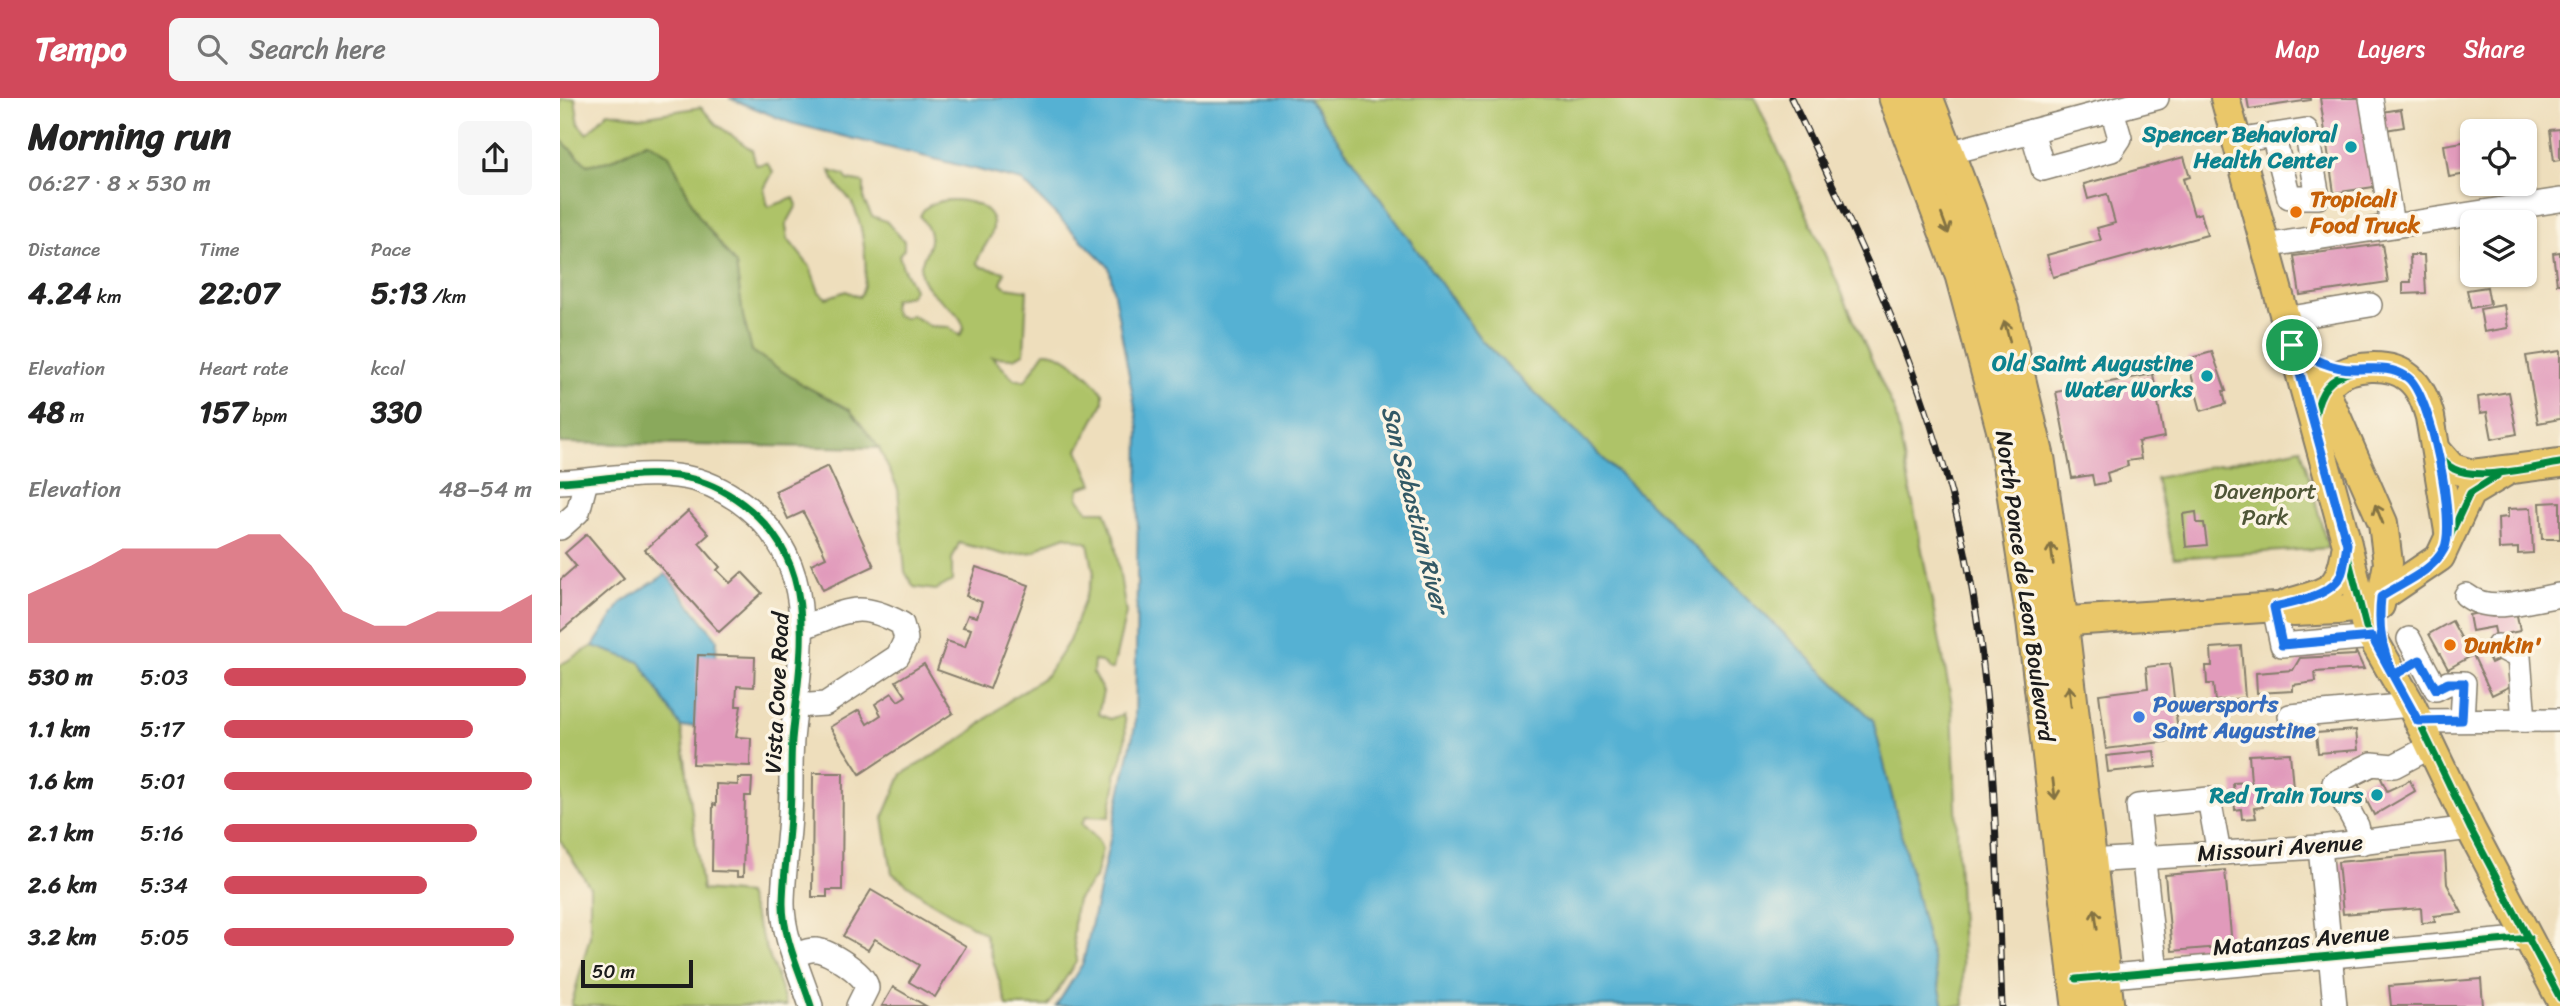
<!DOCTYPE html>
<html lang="en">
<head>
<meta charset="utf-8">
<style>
  :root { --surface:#fff; --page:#f6f6f6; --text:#222; --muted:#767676; --accent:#d1495b }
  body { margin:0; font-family:Sriracha,sans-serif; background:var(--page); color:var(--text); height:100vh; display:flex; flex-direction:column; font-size:26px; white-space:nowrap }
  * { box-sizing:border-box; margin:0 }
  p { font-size:23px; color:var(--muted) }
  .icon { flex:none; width:38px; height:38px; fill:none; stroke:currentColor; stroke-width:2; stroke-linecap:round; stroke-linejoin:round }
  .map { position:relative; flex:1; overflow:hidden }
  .sheet { display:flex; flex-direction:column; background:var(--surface); width:560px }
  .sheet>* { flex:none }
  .buttons { position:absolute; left:1900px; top:21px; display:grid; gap:14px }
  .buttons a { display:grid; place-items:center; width:77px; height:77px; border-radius:10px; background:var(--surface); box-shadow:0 2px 5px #0004; font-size:35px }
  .scale { position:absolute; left:21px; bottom:18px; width:112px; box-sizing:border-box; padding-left:7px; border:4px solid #1c1c1c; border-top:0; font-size:19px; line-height:24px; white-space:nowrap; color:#1c1c1c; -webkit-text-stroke:5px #fcf5e5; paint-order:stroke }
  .pin { position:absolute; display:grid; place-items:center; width:60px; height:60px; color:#fff; margin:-30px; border:4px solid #fff; border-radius:50%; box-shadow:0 2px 7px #0007 }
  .round { display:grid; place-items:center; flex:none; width:74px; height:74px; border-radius:10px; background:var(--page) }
  .headline { display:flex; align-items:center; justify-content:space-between; height:119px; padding:0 28px }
  h1 { font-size:38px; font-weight:700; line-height:52px }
  .figures { display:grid; grid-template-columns:repeat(3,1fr); gap:10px; height:119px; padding:7px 28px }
  .figures div { display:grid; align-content:center }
  .figures b { font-size:30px; font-weight:700 }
  .figures small { font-size:19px; font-weight:400 }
  .figures p { font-size:19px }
  .chart { height:196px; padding:14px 28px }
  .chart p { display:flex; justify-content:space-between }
  .chart svg { width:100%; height:126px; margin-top:7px; fill:var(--accent); opacity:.7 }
  ul { padding:0 28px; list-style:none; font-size:23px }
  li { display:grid; grid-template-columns:112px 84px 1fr; align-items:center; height:52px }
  li i { height:18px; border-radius:9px; background:var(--accent) }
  header { display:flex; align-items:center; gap:42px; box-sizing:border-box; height:98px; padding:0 35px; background:var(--accent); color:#fff }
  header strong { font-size:33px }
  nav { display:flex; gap:38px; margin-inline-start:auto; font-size:24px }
  .search { width:490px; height:63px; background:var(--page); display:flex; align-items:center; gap:18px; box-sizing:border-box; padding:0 24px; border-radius:10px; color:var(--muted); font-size:26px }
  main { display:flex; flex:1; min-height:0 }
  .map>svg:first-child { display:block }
  .green { fill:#aec368; stroke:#657042; stroke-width:2 }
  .forest { fill:#8aa95c; stroke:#53623c; stroke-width:2 }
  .water { fill:#54b1d3; stroke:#386678; stroke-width:2 }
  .building { fill:#e19abb }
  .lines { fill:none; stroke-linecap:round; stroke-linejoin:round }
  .minor-casing { stroke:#857d6c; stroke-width:26 }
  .major-casing { stroke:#857d6c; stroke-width:32 }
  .highway-casing { stroke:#857d6c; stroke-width:37 }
  .minor { stroke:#fff; stroke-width:23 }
  .major { stroke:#eac769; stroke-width:28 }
  .highway { stroke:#eac769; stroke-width:33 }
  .rail-casing { stroke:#1c1c1c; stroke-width:7 }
  .rail { stroke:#fcf5e5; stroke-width:4.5; stroke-dasharray:13; stroke-linecap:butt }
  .cycleway-casing { stroke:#fcf5e5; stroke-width:11 }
  .cycleway { stroke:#00873e; stroke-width:7 }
  .oneway { stroke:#837242 }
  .route-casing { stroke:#fff; stroke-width:14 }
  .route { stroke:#1a73e8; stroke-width:9 }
  .culture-dot { fill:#0f9aa8; stroke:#fcf5e5; stroke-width:2.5 }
  .food-dot { fill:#e8710a; stroke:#fcf5e5; stroke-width:2.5 }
  .shop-dot { fill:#3f7fe0; stroke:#fcf5e5; stroke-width:2.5 }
  .labels { text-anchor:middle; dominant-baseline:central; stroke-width:7; stroke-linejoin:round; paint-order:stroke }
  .culture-label { font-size:23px; font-weight:bold; fill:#0d838f; stroke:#fcf5e5; text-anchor:end }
  .food-label { font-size:23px; font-weight:bold; fill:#c56008; stroke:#fcf5e5; text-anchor:start }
  .park-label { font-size:23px; fill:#4f5637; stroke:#fcf5e5 }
  .street-label { font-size:23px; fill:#1c1c1c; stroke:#fcf5e5 }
  .shop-label { font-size:23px; font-weight:bold; fill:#366cbe; stroke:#fcf5e5; text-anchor:start }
  .water-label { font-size:24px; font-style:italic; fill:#325865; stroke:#fcf5e5 }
</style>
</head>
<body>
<header>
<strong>Tempo</strong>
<div class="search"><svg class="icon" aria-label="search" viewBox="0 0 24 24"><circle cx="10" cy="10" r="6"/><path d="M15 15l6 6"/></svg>Search here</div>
<nav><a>Map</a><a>Layers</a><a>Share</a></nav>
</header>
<main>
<section class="sheet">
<div class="headline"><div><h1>Morning run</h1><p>06:27 · 8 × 530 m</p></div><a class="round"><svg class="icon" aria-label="share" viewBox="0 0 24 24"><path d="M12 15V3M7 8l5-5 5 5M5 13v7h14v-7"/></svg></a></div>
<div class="figures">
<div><p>Distance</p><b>4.24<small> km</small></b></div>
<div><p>Time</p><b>22:07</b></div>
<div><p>Pace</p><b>5:13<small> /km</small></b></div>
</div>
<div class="figures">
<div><p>Elevation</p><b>48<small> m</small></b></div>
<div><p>Heart rate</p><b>157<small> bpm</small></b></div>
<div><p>kcal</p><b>330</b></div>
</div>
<div class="chart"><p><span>Elevation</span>48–54 m</p>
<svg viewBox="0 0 160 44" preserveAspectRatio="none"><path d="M0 44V27L10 22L20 17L30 11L40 11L50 11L60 11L70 6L80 6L90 17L100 33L110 38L120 38L130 33L140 33L150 33L160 27V44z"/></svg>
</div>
<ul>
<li><b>530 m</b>5:03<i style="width:98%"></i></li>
<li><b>1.1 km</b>5:17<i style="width:81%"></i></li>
<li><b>1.6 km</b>5:01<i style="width:100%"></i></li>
<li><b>2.1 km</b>5:16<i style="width:82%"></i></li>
<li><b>2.6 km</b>5:34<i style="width:66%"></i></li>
<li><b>3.2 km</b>5:05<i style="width:94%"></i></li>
</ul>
</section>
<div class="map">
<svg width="2000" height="908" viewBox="0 0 2000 908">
  <rect width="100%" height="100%" fill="#fcf5e5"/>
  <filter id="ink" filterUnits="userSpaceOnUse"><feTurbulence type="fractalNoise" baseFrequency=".0143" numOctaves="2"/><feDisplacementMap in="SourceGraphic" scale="14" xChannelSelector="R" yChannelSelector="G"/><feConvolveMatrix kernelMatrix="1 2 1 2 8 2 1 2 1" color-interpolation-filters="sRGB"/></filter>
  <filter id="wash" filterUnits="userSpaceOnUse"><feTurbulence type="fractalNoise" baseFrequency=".00686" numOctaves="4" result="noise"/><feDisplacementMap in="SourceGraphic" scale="28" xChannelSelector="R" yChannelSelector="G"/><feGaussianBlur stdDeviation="1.57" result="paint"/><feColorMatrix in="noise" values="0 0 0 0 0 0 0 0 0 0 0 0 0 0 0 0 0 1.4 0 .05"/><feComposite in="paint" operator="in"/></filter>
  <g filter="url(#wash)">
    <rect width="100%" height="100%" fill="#eedebc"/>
    <!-- green -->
    <g class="green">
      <path d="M15,0l4,27 8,9 21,-22 33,5 60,-10 15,17 36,26 4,15 11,-2 6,9 -9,17 4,18 26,-9 3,7 -11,20 2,14 22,28 9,25 7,6 20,-7 13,6c13,-16 4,-71 -5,-90 -6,-14 -20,-20 -24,-36l14,4 4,5 16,3v18l8,15 14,5 18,20v8l-5,6 4,13 11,21 -4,7 -16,3 -2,7 4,10 10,2 5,-3 19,11 19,1 11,9 4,-8c-5,-22 -33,-28 -42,-50 -7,-18 13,-29 7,-47 -2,-5 -6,-10 -9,-15 9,-25 70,-19 73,6 2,16 -13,26 -16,41l5,4 23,5 -4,11 5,4 21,3 -3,63 -10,5 -22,-1 22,22 11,2 20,-29c18,-2 47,26 58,41v10l-25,47 15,34 -14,4 -1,9 10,14h17l9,26 12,76 -13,56h-6l-6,-7 -7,-1 -1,12 10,19 -5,22 12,5 13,-5c6,19 1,45 -8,61l1,7 -7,35 -23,-1 -4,8 16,16 4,9 -7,29 -18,22 -2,10 -2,26 4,24 -29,46h-41l-22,-72 -57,-34 -36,-27 -9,-55 19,-44 60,-35 50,-41 35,-23 22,-34 25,-67 -6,-31 -22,-7 -19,7 -13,9 -28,3 -47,-12 -7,16v22l-16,9 -22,-3 -9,-15 -7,-83 -19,-41 -29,-38 -47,-25 -51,-34 -9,-35 -7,-51 -38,-50 -29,-60 -22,-13 -38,19 -22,4 -27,-26v-40z"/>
      <polygon points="748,0 1195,0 1335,314 1392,606 1404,908 1384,908 1313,622 922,243"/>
      <polygon points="1741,350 1768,450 1614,460 1596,380"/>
      <path d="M33,548l47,16 41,65 21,163 45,4c12,38 28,74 39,112h-215l19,-70v-49l-30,-47v-175z"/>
    </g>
    <!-- forest -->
    <polygon class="forest" points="0,41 27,67 49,63 87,44 109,57 138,117 176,167 183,218 192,253 243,287 290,312 319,350 0,345"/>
    <!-- water -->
    <g class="water">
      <polygon points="169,0 748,0 922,243 1313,622 1384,908 496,908 523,865 575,628 579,331 549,169 462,83 231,25"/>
      <polygon points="106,476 157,541 151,627 121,629 80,564 33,548 61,505"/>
    </g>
    <g id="blocks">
      <!-- building -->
      <g class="building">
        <polygon points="1687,0 1751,0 1751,2 1689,11"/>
        <polygon points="1760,0 1807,0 1820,88 1774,95"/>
        <polygon points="1841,11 1844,29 1819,33 1816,15"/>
        <polygon points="1968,26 1973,66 1965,67 1965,33 1943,33 1943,30"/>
        <polygon points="2000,31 2000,62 1994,63 1990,32"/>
        <polygon points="1909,43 1913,75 1889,79 1884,47"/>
        <polygon points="1624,59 1630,79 1623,81 1634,117 1641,115 1647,137 1493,179 1487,157 1541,142 1537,130 1555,125 1547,96 1528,101 1524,86"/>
        <polygon points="1913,145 1913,177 1902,177 1901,146"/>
        <polygon points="1822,146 1828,184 1740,197 1734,158"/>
        <polygon points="2000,154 2000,186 1997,186 1993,155"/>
        <polygon points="1850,157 1864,157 1866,195 1843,196 1843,184 1851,184"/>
        <polygon points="1927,189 1930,206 1911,210 1907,192"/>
        <polygon points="1944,207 1948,230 1924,234 1920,211"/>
        <polygon points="2000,253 2000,321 1978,325 1966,258"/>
        <polygon points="1652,254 1666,293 1663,293 1666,306 1641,313 1627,261"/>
        <polygon points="1593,276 1604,339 1578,344 1581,361 1567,363 1568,368 1547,375 1549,384 1534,387 1532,377 1512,380 1496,294"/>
        <polygon points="1949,294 1957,336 1932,341 1927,314 1920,315 1918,299"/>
        <polygon points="268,368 314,468 263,492 251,466 266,459 260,446 243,414 228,421 215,393"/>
        <polygon points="2000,404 2000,441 1982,441 1980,405"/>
        <polygon points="1971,410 1973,455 1958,456 1958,450 1939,451 1938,420 1948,419 1948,411"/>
        <polygon points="128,413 149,436 139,445 160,469 157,472 170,485 182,474 202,495 159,534 85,452"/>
        <polygon points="1636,414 1637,425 1644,425 1647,447 1626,449 1623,416"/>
        <polygon points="27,436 64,480 0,534 0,482 16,468 5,455"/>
        <polygon points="416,469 469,487 430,591 377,572 387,543 405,549 411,531 403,529 408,517 417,519 422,504 406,498"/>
        <polygon points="1955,507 1960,533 1936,538 1934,529 1912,533 1909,517"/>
        <polygon points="1892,523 1911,558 1888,571 1869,536"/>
        <polygon points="1681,548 1685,600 1655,603 1653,586 1647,586 1646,568 1652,568 1651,550"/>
        <polygon points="1925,552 1931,565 1944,559 1957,585 1932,597 1913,557"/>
        <polygon points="1796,554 1804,571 1755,574 1756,584 1733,587 1733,593 1697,595 1696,575 1733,572 1740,560 1795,557"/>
        <polygon points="138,557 195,559 194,589 177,588 176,608 181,608 176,639 191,640 190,668 133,666"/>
        <polygon points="364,566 393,615 300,676 270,629 299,612 307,626 321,617 315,606 332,595 338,603 346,598 336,583"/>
        <polygon points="1610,566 1619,642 1546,651 1539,596 1588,590 1586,569"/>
        <polygon points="1796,632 1798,652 1758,655 1756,635"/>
        <polygon points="1594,653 1596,669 1548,674 1546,658"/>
        <polygon points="1730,655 1733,690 1701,692 1703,709 1694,710 1696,720 1682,721 1681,711 1675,712 1673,685 1691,684 1689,657"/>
        <polygon points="253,675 283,675 282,792 267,792 267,799 252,799"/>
        <polygon points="1819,676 1827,693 1850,682 1855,693 1814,717 1798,686"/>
        <polygon points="178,680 192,680 191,698 185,698 183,779 177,779 177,774 152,773 153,706 156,707 156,686 178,687"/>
        <polygon points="1885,754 1887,786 1902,815 1874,818 1875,824 1862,825 1861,810 1783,816 1778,764"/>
        <polygon points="1665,772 1672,848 1612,853 1605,777"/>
        <polygon points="311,792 406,848 375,899 349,884 359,867 315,841 308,852 283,838"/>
        <polygon points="1921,881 1923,908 1831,908 1829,888"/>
        <polygon points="333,889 366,908 322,908"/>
      </g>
    </g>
  </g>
  <g filter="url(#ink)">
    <use href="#blocks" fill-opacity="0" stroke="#857d6c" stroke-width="2"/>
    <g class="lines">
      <!-- minor casing -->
      <g class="minor-casing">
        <g id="minor">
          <polyline points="1811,0 1832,127"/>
          <polyline points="1472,33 1483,71 1552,52 1560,40 1552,12"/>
          <polyline points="1676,43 1746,32 1758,99 1729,99 1713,37"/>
          <polyline points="1373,59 1597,0"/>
          <polyline points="1705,148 2000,102"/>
          <polyline points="1725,221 1810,207"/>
          <path d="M0,384c44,-2 94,-14 137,-2 22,7 42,19 59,35 65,60 43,147 36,225 -2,25 0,49 -2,74 -1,30 -7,60 -7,90 0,34 18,70 28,102"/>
          <polyline points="0,430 18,414 26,383"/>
          <path d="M1906,497c24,20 65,4 94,0"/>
          <polyline points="1714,509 1722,547 1812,539"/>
          <polyline points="1849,541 1876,591 1888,585 1904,585 1902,622"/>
          <polyline points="1938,548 1959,559 1964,622"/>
          <path d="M235,608l30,-2 73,-48 8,-17 -4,-15c-44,-24 -54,-13 -99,3"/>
          <polyline points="1730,618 1851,607"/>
          <polyline points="1859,623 2000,622"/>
          <polyline points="1801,745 1797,728 1774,685 1812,666 1834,668 1872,648"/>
          <polyline points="1760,749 1775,908"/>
          <polyline points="1529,763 1760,749 1910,730"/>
          <path d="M235,857c6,-2 14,-6 21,-5 14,1 51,25 51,38l-9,18"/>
          <polyline points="1596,874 1578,708 1649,701 1659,755"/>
          <polyline points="1529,880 1970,840"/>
        </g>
      </g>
      <!-- major casing -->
      <g class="major-casing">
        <g id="major">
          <polyline points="1665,0 1787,446 1806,529 1851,607 1910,730 2000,900"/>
          <polyline points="1750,268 1765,293 1823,425 1828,465 1820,507"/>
          <path d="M1757,307c4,-9 8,-18 15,-24 18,-17 58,-19 77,-3 12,10 17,25 21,39l19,114"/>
          <polyline points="1877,353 1892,370 1912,376 2000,365"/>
          <path d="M1727,506c39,-13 52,-9 59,-54"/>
          <polyline points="1481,525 1717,509 1734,514 1779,512 1800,509 1821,499 1880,459 1910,395 1947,373"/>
        </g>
      </g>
      <!-- highway casing -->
      <g class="highway-casing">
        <g id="highway">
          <polyline points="1336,0 1402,177 1445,337 1474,526 1519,908"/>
          <polyline points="1366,0 1409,112 1442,212 1478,362 1501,523 1547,908"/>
        </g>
      </g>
      <!-- minor -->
      <use href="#minor" class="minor"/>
      <!-- major -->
      <use href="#major" class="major"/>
      <!-- highway -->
      <use href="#highway" class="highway"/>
      <!-- rail casing -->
      <g class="rail-casing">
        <path id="rail" d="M1231,0c71,146 141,294 174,454 31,149 31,303 37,454"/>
      </g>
      <!-- rail -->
      <use href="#rail" class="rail"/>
      <!-- cycleway casing -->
      <g class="cycleway-casing">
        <g id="cycleway">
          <path d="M2000,365c-26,4 -82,18 -106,6 -39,-20 -8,-87 -66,-99 -19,-4 -35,-1 -51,8 -17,9 -21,30 -23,46l52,203 45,78 59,123 90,170"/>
          <path d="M0,384c44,-2 94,-14 137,-2 22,7 42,19 59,35 65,60 43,147 36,225 -2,25 0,49 -2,74 -1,30 -7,60 -7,90 0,34 18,70 28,102"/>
          <polyline points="1823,547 1818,524 1821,499 1880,459 1910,395 1937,378"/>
          <polyline points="1516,881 1970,840"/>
        </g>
      </g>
      <!-- cycleway -->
      <use href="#cycleway" class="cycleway"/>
    </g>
    <!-- one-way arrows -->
    <defs><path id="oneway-shaft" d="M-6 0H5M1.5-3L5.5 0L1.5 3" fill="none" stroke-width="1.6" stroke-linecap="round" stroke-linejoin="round" transform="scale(1.75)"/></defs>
    <g class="oneway">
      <use href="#oneway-shaft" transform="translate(1385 126) rotate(70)"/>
      <use href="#oneway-shaft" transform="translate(1447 233) rotate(-105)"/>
      <use href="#oneway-shaft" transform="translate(1819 416) rotate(-112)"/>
      <use href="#oneway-shaft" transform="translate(1492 456) rotate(-97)"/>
      <use href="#oneway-shaft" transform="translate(1510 598) rotate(-96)"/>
      <use href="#oneway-shaft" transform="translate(1494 691) rotate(83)"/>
      <use href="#oneway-shaft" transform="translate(1536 821) rotate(-97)"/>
    </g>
  </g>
  <g class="lines" filter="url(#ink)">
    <!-- route casing -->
    <g class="route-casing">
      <path id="route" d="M1732,247l55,199c-2,10 -2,24 -7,33 -9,18 -47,26 -66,30l8,38 90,-8 46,84 44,-1 2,-37h-16l-12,6 -16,-29 -26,15c-13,-26 -16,-49 -13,-78 21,-14 51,-25 63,-48 13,-24 -13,-156 -37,-172 -16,-11 -33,-8 -51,-8 -21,1 -48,-10 -64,-24"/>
    </g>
    <!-- route -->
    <use href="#route" class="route"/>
  </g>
  <!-- markers -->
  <g class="culture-dot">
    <circle cx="1791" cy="49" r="7"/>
    <circle cx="1647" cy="278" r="7"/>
    <circle cx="1817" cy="697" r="7"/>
  </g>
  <g class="food-dot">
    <circle cx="1736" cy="114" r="7"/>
    <circle cx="1890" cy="547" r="7"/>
  </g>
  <circle class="shop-dot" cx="1579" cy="619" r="7"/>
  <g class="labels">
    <!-- culture labels -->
    <g class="culture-label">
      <text x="1777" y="36">Spencer Behavioral<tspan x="1777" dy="26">Health Center</tspan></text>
      <text x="1633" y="265">Old Saint Augustine<tspan x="1633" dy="26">Water Works</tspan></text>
      <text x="1803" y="697">Red Train Tours</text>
    </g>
    <!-- food labels -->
    <g class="food-label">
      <text x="1750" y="101">Tropicali<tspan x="1750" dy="26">Food Truck</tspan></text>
      <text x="1904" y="547">Dunkin'</text>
    </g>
    <!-- park labels -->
    <g class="park-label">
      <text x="1705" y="393">Davenport<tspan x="1705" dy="26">Park</tspan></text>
    </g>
    <!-- street labels -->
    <g class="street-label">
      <text transform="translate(1465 488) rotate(82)">North Ponce de Leon Boulevard</text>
      <text transform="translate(217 595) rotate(-87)">Vista Cove Road</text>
      <text transform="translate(1720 750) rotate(-4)">Missouri Avenue</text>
      <text transform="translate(1741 842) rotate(-5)">Matanzas Avenue</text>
    </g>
    <!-- shop labels -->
    <g class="shop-label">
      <text x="1593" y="606">Powersports<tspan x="1593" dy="26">Saint Augustine</tspan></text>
    </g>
    <!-- water labels -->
    <g class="water-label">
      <text transform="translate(855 411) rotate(76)">San Sebastian River</text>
    </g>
  </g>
</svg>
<div class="buttons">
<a><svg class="icon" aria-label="locate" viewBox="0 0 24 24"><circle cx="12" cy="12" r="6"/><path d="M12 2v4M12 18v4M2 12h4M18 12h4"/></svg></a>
<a><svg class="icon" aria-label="layers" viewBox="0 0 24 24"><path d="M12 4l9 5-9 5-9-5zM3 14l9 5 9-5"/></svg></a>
</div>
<div class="scale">50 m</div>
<div class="pin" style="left:1732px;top:247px;background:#1e9e55"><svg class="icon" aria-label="arrive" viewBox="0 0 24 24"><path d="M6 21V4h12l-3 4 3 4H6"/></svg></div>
</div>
</main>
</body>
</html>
